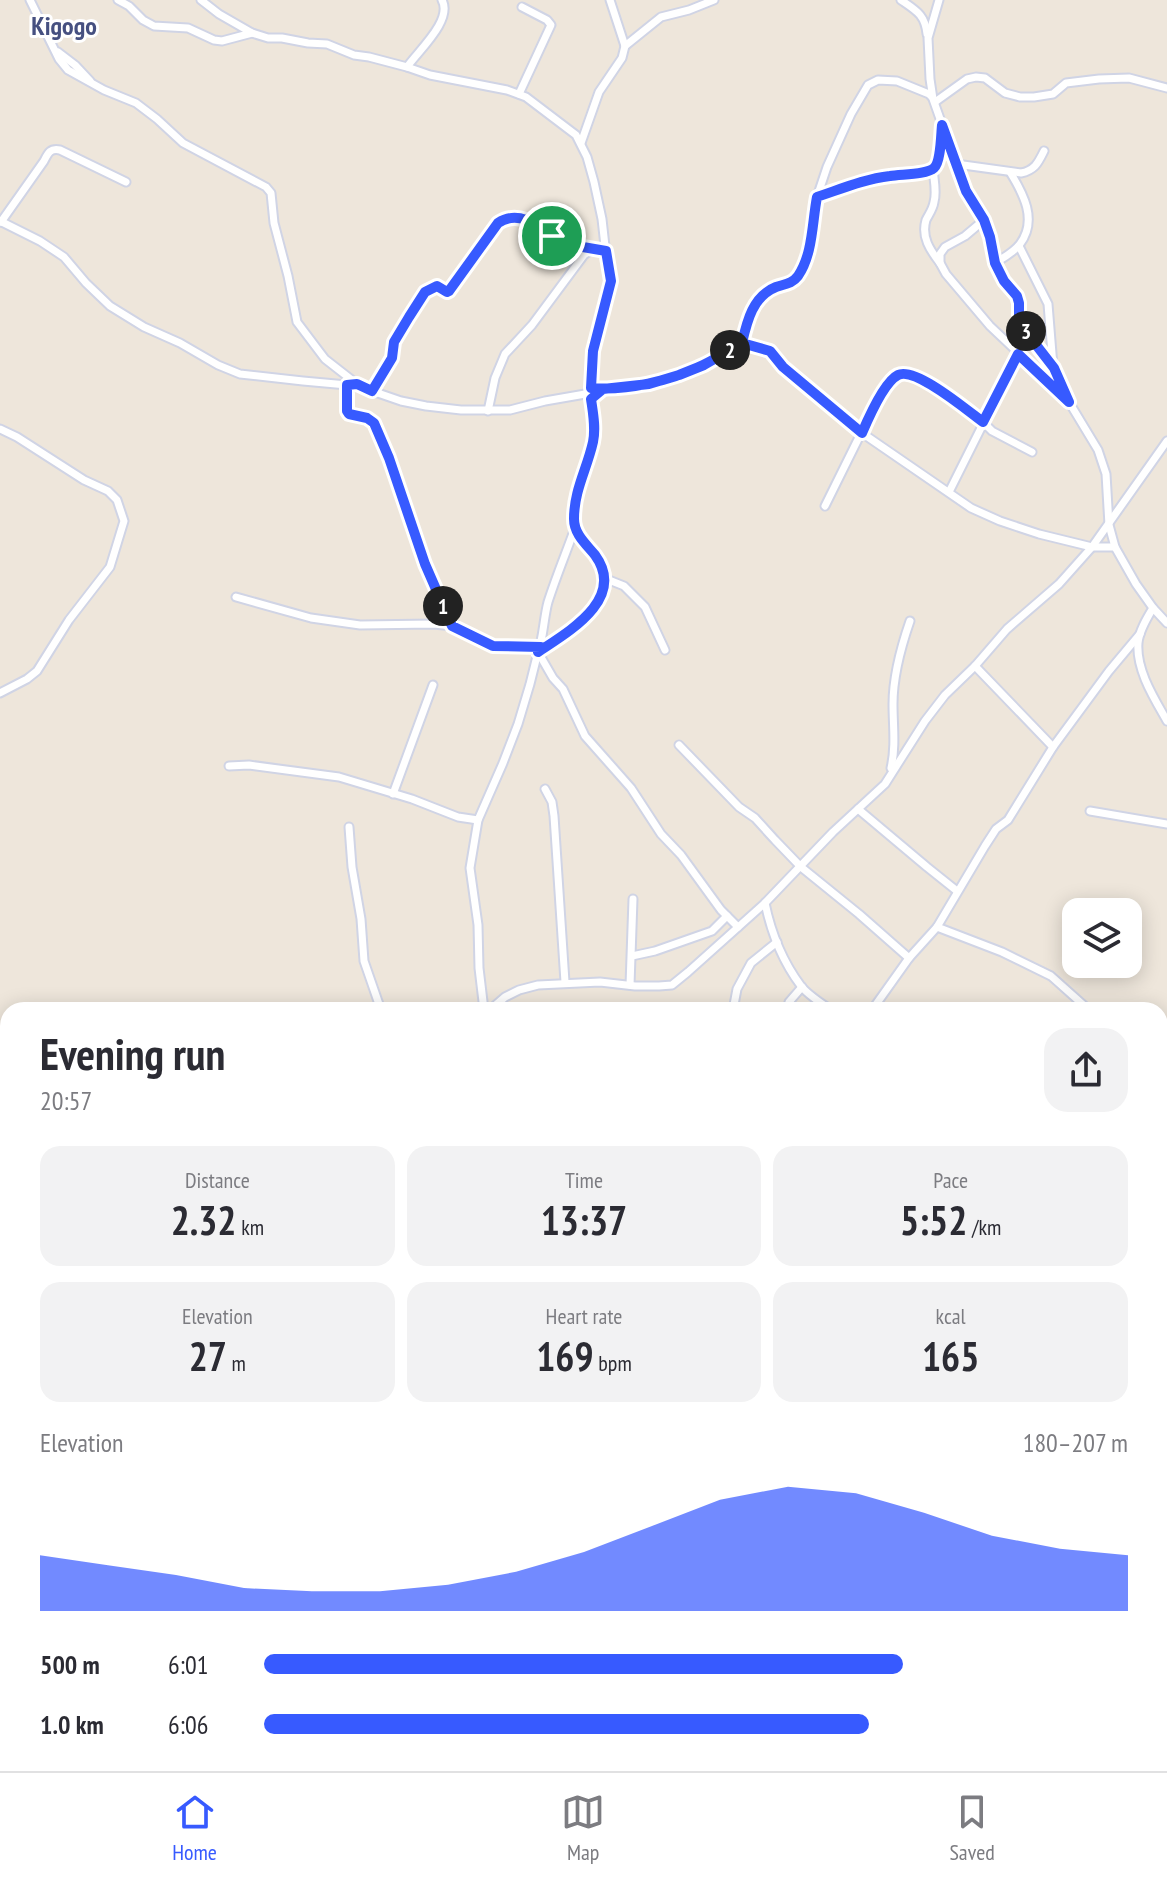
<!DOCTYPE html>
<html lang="en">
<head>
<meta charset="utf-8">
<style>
  :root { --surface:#fff; --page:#f2f2f3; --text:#2b2b33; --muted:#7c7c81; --line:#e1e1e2; --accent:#375aff }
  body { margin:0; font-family:"PT Sans Narrow",sans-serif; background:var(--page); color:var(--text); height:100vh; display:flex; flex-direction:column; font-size:30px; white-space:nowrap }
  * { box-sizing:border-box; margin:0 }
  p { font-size:26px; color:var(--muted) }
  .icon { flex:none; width:44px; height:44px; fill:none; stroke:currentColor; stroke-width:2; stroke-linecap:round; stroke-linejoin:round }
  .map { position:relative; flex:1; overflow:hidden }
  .panel { position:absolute; left:0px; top:1002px; width:1168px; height:770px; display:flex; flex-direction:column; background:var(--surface); border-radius:24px 24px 0 0; box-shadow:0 4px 20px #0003 }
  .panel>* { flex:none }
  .fabs { position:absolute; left:1062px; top:898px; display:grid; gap:16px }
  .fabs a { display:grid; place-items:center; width:80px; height:80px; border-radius:16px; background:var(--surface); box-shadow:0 4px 20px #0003; font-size:40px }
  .pin { position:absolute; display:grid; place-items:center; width:68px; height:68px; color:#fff; margin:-34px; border:4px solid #fff; border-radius:50%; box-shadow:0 2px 8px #0007 }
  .km { position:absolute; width:40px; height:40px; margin:-20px; border-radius:50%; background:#222; color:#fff; font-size:22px; line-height:40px; text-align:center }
  .round { display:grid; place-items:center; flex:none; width:84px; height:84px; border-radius:24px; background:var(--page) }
  .headline { display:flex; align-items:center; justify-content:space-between; height:136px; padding:0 40px }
  h1 { font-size:44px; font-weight:600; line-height:60px }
  .stats { display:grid; grid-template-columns:repeat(3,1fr); gap:12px; height:136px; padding:8px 40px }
  .stats div { display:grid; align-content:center; border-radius:20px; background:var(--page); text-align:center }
  .stats b { font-size:40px; font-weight:600 }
  .stats small { font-size:22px; font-weight:400 }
  .stats p { font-size:22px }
  .chart { height:224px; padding:16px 40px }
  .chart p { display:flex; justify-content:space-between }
  .chart svg { width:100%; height:144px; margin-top:8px; fill:var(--accent); opacity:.7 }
  ul { padding:0 40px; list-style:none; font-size:26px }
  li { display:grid; grid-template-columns:128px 96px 1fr; align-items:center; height:60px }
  li i { height:20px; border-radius:10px; background:var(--accent) }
  .tab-bar { display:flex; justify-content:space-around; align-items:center; height:112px; border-top:2px solid var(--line); background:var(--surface); font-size:22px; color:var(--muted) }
  .tab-bar a { display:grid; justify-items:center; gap:4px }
  .tab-bar .on { color:var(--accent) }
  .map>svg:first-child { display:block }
  .green { fill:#afea92 }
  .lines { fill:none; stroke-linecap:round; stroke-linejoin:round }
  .minor-casing { stroke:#d0d4e5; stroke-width:11 }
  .tertiary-casing { stroke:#d0d4e5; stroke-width:13 }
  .minor { stroke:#fff; stroke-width:7 }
  .tertiary { stroke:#fff; stroke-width:9 }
  .route-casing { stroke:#fff; stroke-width:16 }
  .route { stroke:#375aff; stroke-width:10 }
  .labels { text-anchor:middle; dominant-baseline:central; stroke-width:6; stroke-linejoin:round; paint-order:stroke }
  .quarter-label { font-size:26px; font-weight:bold; fill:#465080; stroke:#fff }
</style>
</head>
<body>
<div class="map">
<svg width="1167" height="1771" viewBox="0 0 1167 1771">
  <rect width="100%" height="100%" fill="#eee6db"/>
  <!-- green -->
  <polygon class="green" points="1167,1603 1167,1771 32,1771 53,1764 1160,1764 1160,1605"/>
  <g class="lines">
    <!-- minor casing -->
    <g class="minor-casing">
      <g id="minor">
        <polyline points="30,0 59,59 68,70 104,90 136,103 157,119 183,143 266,187 271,193 274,223 288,276 297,322 325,359 357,384"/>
        <polyline points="118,0 129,6 143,20 154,26 188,28 214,40 222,41 252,33 268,38 282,38 308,43 327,44 354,55 369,57 407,67 430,75 507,90 526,97 576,135 587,157 594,182 602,219 607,264 611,281 593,351 591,383 594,424 593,440 577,487 574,521 575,528 582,540 600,564 604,585 600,600 590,613 575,627 538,652 530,684 518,724 503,763 478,820 470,868 478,925 479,968 484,1010"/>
        <polyline points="201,0 219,14 252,33"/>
        <path d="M901,0c16,11 24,15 26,34"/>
        <polyline points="939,0 928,38 930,79 933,99 956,164 966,191 984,220 990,237 995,263 1004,281 1017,296 1019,315 1023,328 1054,368 1069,402 1098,450 1106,474 1109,525 1115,547 1136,584 1153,608 1167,623"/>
        <polyline points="625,46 661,17 689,10 714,0"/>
        <polyline points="58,52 75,65 90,81"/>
        <path d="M407,67c12,-17 46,-47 35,-67"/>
        <polyline points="519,94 551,25 547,20 522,7"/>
        <polyline points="935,102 967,79 976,77 985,78 1005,93 1020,97 1034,97 1053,94 1066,83 1099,79 1129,78 1167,88"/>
        <polyline points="581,143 599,92 622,58 625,46 610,0"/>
        <path d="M956,164l65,9c14,-3 17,-10 23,-22"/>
        <path d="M933,169c1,11 4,23 1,33 -1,7 -5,12 -8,18 -5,17 4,30 14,43"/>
        <path d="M817,197c29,-10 56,-20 87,-23 9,-1 24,0 31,-6 5,-6 5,-30 6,-38"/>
        <polyline points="984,220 965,236 945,247 940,254 940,263 946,274 990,326 1065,397"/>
        <polyline points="0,221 40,241 64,257 86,283 110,306 144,327 180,343 218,365 240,374 303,381 347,385 357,384 372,391 401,401 426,406 461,410 510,410 545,401 591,393"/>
        <path d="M1,222l43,-61c4,-8 6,-13 16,-11l66,32"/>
        <polyline points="1019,246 1048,304 1053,366"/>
        <path d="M995,263c8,-5 19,-11 25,-19 18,-24 3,-51 -10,-72"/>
        <polyline points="742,343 748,319 761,296 774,288 791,283 800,271 808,252 817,197 827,167 851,114 868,85 878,80 897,81 929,94 932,97"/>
        <polyline points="347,385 347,411 349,414 367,418 374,423 389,458 425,564 452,626"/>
        <path d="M372,391l20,-33 2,-16 15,-25 16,-25 12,-6 10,6 2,-1 49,-68c21,-14 37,3 55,13 12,7 25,10 38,14"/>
        <polyline points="591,399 603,389 649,384 679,375 704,365 742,343 770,351 783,367 862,433 971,508 1000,521 1039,534 1092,547 1115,547"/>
        <polyline points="488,411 495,378 505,354 532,325 584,255 591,250 606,251"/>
        <polyline points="0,429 17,437 84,480 108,491 117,500 124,521 110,567 69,620 37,671 27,679 0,693"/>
        <polyline points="949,492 1018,354"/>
        <polyline points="825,506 874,407 897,375 908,373 926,381 983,422 992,431 1032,452"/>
        <path d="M575,528c-9,25 -19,49 -27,74 -4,14 -5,38 -10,50l15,26 10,11 22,47 46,52 30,46 20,21 40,55 17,17"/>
        <polyline points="604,578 624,586 645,607 665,650"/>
        <polyline points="236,597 311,618 360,625 434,624 452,626 493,646 541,647"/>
        <path d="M1153,608c-6,10 -14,23 -15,35 -2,27 16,55 29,78"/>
        <polyline points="975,666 1053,747"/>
        <polyline points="679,745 739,807 755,818 775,840 801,867 859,914 909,958"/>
        <polyline points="229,766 249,765 339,777 412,799 458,817 478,820"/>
        <path d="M891,768c5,-22 2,-42 2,-64 0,-28 8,-57 17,-83"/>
        <polyline points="545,789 552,802 554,816 565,982"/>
        <polyline points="393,794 433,685"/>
        <polyline points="858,809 927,867 957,891"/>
        <polyline points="1090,811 1167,824"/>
        <polyline points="349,827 352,867 361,919 364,961 381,1010"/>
        <path d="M765,903c6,29 18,59 36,83 7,9 20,17 30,24"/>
        <polyline points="937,927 1002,952 1051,976 1089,1010"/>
        <polyline points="632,956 655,951 712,931 727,916"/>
        <polyline points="630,985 633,899"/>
        <polyline points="490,1010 505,997 519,990 538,985 600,982 635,986 659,986 672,985 688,972 765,903 833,832 885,784 925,721 945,695 975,666 1007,629 1059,584 1092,547 1167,441"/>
        <polyline points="733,1010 737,989 751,963 777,942"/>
        <polyline points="787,1010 789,1002 802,987"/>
        <polyline points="872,1010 909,958 937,927 985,846 996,829 1008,820 1053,747 1109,671 1140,634"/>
        <polyline points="1160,1039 1167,1043"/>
        <polyline points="0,1060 8,1064"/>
        <polyline points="1160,1100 1167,1115"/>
        <polyline points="1160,1233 1167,1235"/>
        <polyline points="1160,1373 1167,1370"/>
        <polyline points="1160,1396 1167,1400"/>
        <polyline points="1160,1529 1167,1559"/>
        <polyline points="0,1629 8,1622"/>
        <polyline points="476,1764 479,1771"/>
        <polyline points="966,1764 967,1771"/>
        <polyline points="412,1771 415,1764"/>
        <polyline points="460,1771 466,1764"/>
      </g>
    </g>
    <!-- tertiary casing -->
    <g class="tertiary-casing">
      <g id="tertiary">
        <polyline points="1160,1489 1167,1488"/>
        <polyline points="0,1642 8,1640"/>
      </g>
    </g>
    <!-- minor -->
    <use href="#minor" class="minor"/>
    <!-- tertiary -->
    <use href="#tertiary" class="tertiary"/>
  </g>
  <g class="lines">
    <!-- route casing -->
    <g class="route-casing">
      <path id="route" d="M552,236c-16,-12 -34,-26 -54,-13l-49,68 -2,1 -10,-6 -12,6 -16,25 -15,25 -2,16 -20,33 -15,-7 -10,1v26l2,3 18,4 7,5 15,35 36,106 27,62 41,20 48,1 -3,5c30,-20 89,-53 57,-97 -9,-11 -21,-21 -21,-36 0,-29 13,-50 19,-77 3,-14 0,-29 -2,-43l12,-10 46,-5 30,-9 25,-10 38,-22 28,8 13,16 79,66c6,-14 22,-51 36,-58 17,-9 70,36 85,47l35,-68 51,48 -15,-34 -31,-40 -4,-13v-12l-2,-7 -13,-15 -9,-18 -5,-26 -6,-17 -18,-29 -24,-66c-1,9 -1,37 -8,43 -8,7 -33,6 -44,8 -26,3 -49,13 -73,21 -5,26 -4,57 -19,79 -6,8 -13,8 -22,11 -23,9 -29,34 -34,56 -13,7 -26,16 -39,22 -33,16 -76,26 -112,23l2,-37 18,-70 -5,-30 -29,-5 -25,-10"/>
    </g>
    <!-- route -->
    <use href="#route" class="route"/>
  </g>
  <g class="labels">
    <!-- quarter labels -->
    <g class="quarter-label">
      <text x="64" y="25">Kigogo</text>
    </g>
  </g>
</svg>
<div class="fabs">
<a><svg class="icon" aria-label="layers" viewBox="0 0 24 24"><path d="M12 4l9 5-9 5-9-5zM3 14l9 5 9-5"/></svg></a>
</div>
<div class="pin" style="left:552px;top:236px;background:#1e9e55"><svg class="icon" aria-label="arrive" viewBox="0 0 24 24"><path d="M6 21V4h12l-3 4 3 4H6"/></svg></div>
<b class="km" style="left:443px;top:606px">1</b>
<b class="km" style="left:730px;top:350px">2</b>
<b class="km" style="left:1026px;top:331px">3</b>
<section class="panel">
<div class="headline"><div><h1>Evening run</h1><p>20:57</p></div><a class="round"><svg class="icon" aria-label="share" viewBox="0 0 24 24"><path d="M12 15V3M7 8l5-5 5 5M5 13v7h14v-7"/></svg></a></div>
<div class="stats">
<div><p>Distance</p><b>2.32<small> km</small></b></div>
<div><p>Time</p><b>13:37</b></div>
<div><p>Pace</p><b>5:52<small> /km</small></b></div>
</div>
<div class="stats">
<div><p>Elevation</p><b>27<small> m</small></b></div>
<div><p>Heart rate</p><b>169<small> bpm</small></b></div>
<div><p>kcal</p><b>165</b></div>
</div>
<div class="chart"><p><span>Elevation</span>180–207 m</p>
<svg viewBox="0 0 160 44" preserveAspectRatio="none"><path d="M0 44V27L10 30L20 33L30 37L40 38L50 38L60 36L70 32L80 26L90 18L100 10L110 6L120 8L130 14L140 21L150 25L160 27V44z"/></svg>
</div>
<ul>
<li><b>500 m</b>6:01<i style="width:74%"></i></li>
<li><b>1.0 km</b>6:06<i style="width:70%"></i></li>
</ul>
</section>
</div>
<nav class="tab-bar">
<a class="on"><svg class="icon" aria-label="home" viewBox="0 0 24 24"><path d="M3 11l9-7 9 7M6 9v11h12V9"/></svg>Home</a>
<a><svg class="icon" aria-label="map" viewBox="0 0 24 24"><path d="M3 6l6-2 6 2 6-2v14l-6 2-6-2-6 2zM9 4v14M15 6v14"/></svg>Map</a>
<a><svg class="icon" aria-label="saved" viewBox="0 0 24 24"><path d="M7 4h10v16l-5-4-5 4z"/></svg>Saved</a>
</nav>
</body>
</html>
